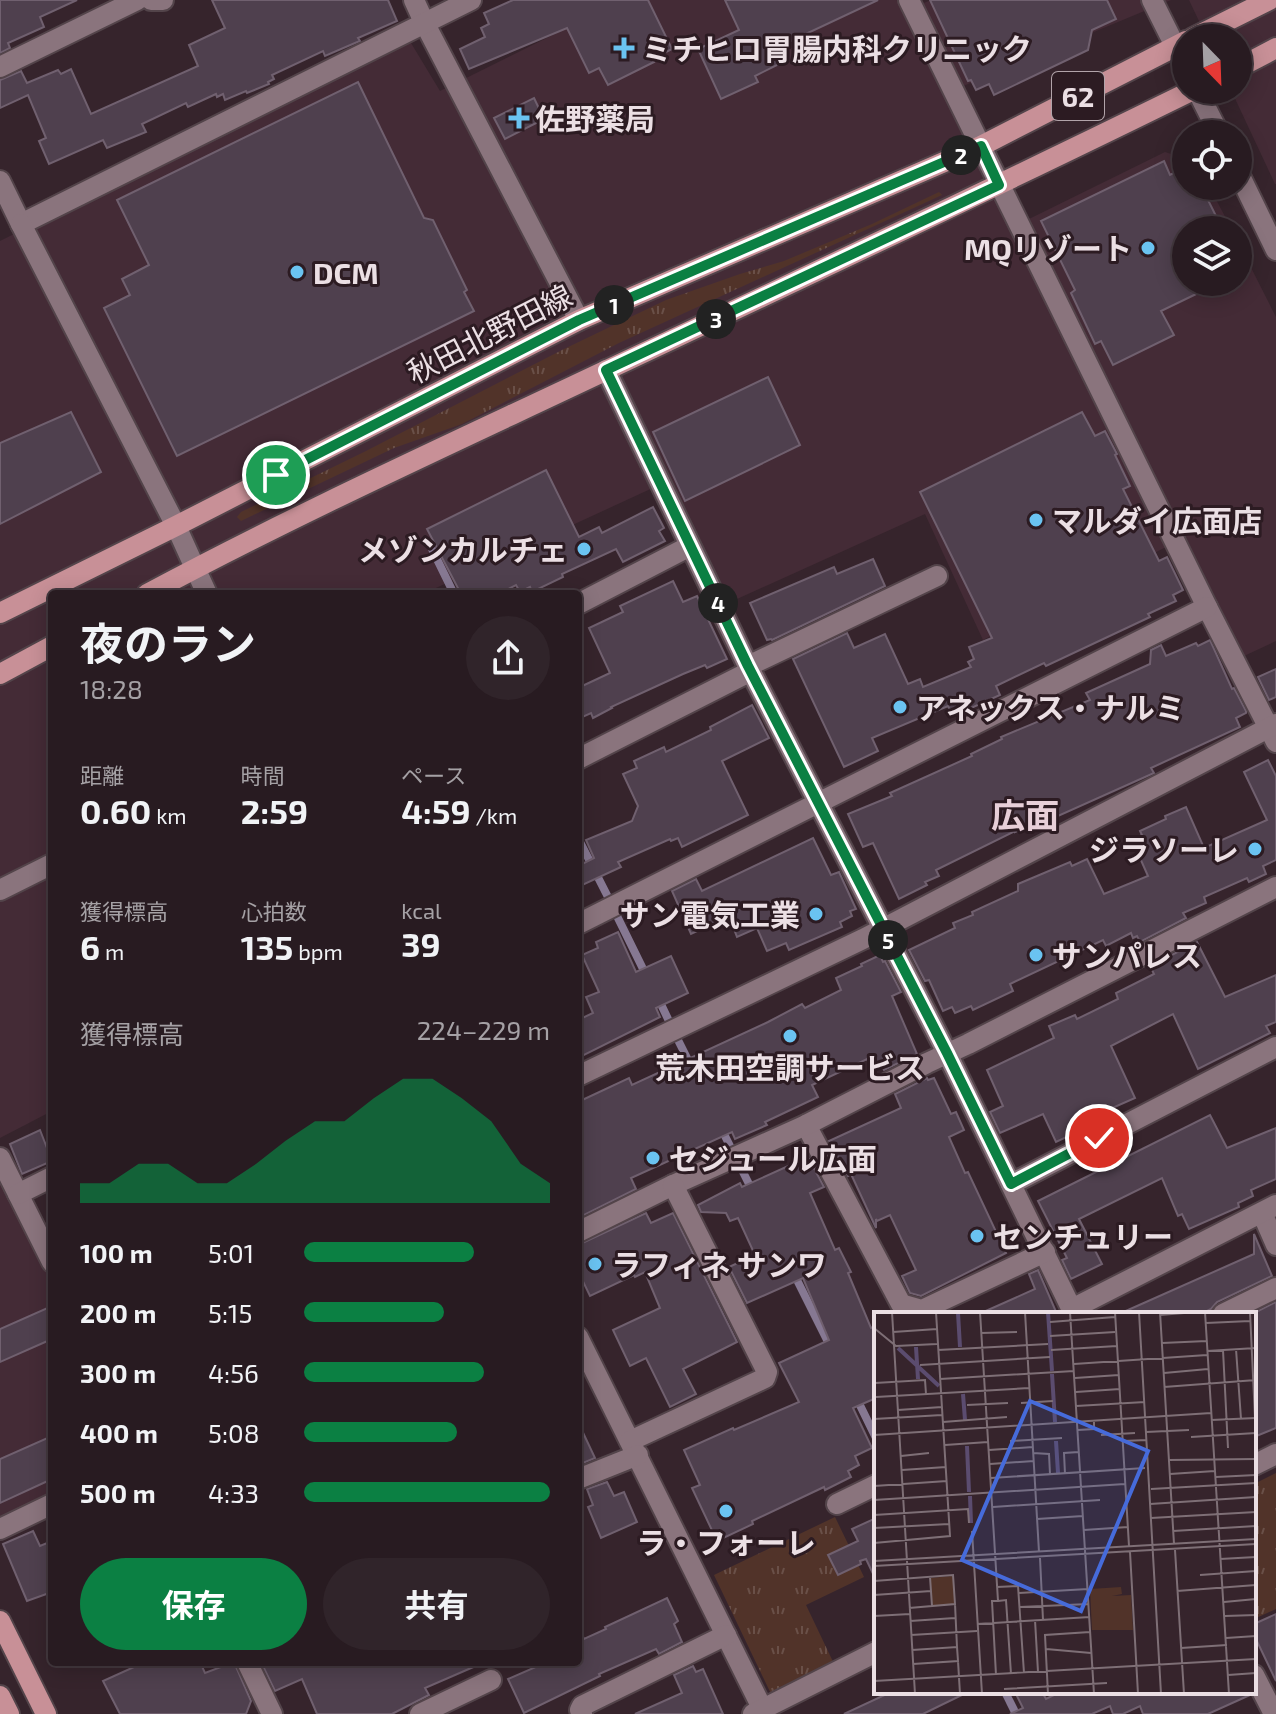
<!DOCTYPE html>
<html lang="ja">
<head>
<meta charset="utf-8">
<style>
  :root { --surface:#281b21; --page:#30242a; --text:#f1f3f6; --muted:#a5a1a5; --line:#44393f; --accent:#0b8043 }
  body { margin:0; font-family:"Exo 2","Noto Sans JP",sans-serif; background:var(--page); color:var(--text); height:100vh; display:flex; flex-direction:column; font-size:30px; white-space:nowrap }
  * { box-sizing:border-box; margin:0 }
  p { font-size:26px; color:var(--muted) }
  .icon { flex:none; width:44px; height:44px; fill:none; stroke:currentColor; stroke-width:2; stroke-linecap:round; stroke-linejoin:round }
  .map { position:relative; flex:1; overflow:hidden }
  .details { position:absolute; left:48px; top:590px; width:534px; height:1076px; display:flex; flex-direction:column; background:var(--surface); border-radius:8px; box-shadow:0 4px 20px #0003,0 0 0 2px var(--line) }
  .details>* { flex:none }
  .needle { width:52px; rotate:157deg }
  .buttons { position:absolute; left:1172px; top:24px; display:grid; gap:16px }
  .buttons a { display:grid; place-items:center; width:80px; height:80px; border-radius:50%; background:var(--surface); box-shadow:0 4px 20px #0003,0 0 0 2px var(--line); font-size:40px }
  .pin { position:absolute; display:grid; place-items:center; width:68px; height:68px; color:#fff; margin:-34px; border:4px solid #fff; border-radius:50%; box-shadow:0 2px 8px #0007 }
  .km { position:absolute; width:40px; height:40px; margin:-20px; border-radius:50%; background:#222; color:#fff; font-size:22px; line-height:40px; text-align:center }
  .round { display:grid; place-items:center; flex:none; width:84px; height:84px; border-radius:42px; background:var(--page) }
  .headline { display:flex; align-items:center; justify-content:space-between; height:136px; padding:0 32px }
  h1 { font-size:44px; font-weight:700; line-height:60px }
  .metrics { display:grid; grid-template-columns:repeat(3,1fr); gap:12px; height:136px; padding:8px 32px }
  .metrics div { display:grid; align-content:center }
  .metrics b { font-size:34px; font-weight:700 }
  .metrics small { font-size:22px; font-weight:400 }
  .metrics p { font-size:22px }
  .chart { height:224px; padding:16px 32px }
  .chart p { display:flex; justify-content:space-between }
  .chart svg { width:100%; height:144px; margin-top:8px; fill:var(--accent); opacity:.7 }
  .primary-button { display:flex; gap:16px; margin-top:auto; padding:16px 32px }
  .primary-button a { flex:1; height:92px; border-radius:48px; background:var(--accent); color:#fff; font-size:32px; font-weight:700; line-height:92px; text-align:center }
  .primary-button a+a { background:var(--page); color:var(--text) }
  ul { padding:0 32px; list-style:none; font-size:26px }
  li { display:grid; grid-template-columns:128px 96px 1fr; align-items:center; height:60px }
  li i { height:20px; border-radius:10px; background:var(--accent) }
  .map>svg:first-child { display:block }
  .built { fill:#442b36 }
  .grass { fill:url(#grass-tufts) }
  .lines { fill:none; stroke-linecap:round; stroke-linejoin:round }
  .stream { stroke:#867892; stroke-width:8 }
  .building { fill:#4f404e; stroke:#70606f; stroke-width:2 }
  .minor-casing { stroke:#53444a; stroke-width:24 }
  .tertiary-casing { stroke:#53444a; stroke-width:24 }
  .primary-casing { stroke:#53444a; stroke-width:24 }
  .minor { stroke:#8a747d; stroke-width:20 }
  .tertiary { stroke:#8a747d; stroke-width:20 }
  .primary { stroke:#c89097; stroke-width:20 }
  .route-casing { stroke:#fff; stroke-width:16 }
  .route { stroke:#0b8043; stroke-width:10 }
  .poi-dot { fill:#6ac3f1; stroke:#2c1b22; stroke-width:3 }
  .labels { text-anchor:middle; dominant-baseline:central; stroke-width:6; stroke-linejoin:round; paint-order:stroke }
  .shield { fill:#2c1b22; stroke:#b2a4aa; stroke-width:2 }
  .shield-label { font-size:28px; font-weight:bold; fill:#ebdfe4 }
  .poi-label { font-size:30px; font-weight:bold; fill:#ebdfe4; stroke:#2c1b22; text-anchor:start }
  .street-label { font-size:30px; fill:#ebdfe4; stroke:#2c1b22 }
  .quarter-label { font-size:34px; font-weight:bold; fill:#e7cfd8; stroke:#2c1b22 }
  .inset-river { fill:none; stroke:#5b4c6f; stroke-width:4 }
  .inset-road { fill:none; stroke:#7e6f76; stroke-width:2 }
  .view { fill:#466bda; fill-opacity:0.15; stroke:#466bda; stroke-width:4 }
  .inset-edge { fill:none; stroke:#ebdfe4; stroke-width:4 }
</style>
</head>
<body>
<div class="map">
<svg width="1276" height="1714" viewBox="0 0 1276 1714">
  <defs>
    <pattern id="grass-tufts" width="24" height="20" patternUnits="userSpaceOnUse" patternTransform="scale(2)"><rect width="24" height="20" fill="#513329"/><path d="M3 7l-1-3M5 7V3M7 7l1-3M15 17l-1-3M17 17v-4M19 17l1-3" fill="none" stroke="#6a5048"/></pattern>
  </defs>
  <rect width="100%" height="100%" fill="#36242c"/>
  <!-- built -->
  <g class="built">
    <polygon points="623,0 916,0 919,5 931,0 1171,0 944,94 1168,546 983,640 925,514 726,604 670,480 423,594 52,594 52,1111 0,1138 0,241 408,38 440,91"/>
    <polygon points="1189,0 1276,0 1276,184 1275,184 1231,90 1238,90 1238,38 1207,38"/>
    <polygon points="1165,152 1186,159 1186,186 1209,186 1232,230 1186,230 1186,282 1238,282 1238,242 1276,317 1276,641 1244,656 1029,219"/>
    <polygon points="0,1174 52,1275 52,1503 0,1528"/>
  </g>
  <!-- grass -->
  <g class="grass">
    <polygon points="939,192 942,195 619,343 462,424 394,448 241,521 237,517 241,512 366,451 562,350 666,300 740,274 784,261 872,224"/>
    <polygon points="1276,1473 1276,1609 1254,1619 1254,1484"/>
    <polygon points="835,1517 864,1577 806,1605 836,1668 773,1698 714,1575"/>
  </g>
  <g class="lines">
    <!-- stream -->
    <g class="stream">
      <polyline points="432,549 454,594"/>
      <polyline points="578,838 609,899"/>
      <polyline points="616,914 646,975"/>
      <polyline points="658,998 668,1019"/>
      <polyline points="677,1038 691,1066"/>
      <polyline points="721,1128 730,1146"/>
      <polyline points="741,1168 754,1194"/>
      <polyline points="794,1274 831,1348"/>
      <polyline points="855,1395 876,1438"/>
      <polyline points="1005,1692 1016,1714"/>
    </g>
  </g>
  <!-- building -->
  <g class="building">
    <polygon points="0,0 77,0 40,17 44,27 8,43 10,48 0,53"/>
    <polygon points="212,0 388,0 397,21 358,38 360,41 355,43 325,56 323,51 272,75 274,79 268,82 269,84 247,93 246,91 225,100 223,94 217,97 216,94 188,107 186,103 142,124 146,132 107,148 103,140 49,164 39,141 46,138 28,95 0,108 0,80 21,71 27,83 58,70 61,74 71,69 91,114 198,66 189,45 225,28"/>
    <polygon points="513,0 648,0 672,49 652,59 654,62 608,85 599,68 589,73 567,28 469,69 460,49 485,37 481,28 489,24 484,13"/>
    <polygon points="725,0 878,0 778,47 785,61 755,76 758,82 721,99 698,49 739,30"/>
    <polygon points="930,0 1107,0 1116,19 1092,30 1088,50 994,95 989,84 976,90 971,80 968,81"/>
    <polygon points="358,82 424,218 433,220 467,290 464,292 474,311 177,456 104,308 130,295 122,279 149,265 117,200"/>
    <polygon points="534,98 544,119 505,139 494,118"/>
    <polygon points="1164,161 1170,175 1186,167 1186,186 1201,186 1223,230 1186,230 1186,282 1221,282 1161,311 1174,335 1113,365 1101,341 1095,344 1071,293 1075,290 1041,221"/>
    <polygon points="768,377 800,445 685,501 653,432"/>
    <polygon points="71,412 101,472 0,524 0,443"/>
    <polygon points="1082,412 1095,436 1105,431 1117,454 1115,455 1130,486 1123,489 1159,561 1167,557 1183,590 1173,595 1176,601 1148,614 1150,617 1046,666 1044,663 996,686 1000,695 958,714 955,708 950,710 948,706 872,738 878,751 844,767 793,659 847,633 854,648 885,634 908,684 920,679 923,687 971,667 968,662 974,659 969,647 992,638 920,492"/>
    <polygon points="546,470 579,537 599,527 602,533 653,507 664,528 659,531 665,541 623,562 616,549 562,574 563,577 532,592 530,587 520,592 516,585 499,594 461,594 427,529"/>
    <polygon points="873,559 885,586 772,640 771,639 767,640 750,603 834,567 837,574"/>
    <polygon points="673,581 683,602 697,596 727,659 707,668 705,665 683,674 611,707 612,708 593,718 591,713 578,719 578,688 610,673 589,628 623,612 620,606"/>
    <polygon points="1210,640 1232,689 1234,688 1246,711 1246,713 1236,718 1240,727 1151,768 1154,773 1029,829 1028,827 1015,832 1015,831 936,870 939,876 925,882 927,885 899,899 873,843 863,847 848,814 892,796 890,793 972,756 971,754 1002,739 1001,737 1090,700 1086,693 1150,664 1151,650 1161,645 1166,656 1196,643 1198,646"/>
    <polygon points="1276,669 1276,697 1269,700 1258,677"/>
    <polygon points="752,705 769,738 722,761 748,815 682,847 678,838 671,841 670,839 618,862 621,867 578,887 578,866 594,858 586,840 632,821 638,806 623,774 637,768 634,761 664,747 666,752 711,730 710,727"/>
    <polygon points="1268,760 1276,776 1276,860 1263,866 1266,874 1249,882 1247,878 1204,897 1206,903 1183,913 1186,918 1140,942 1137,936 1133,938 1131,933 1106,946 1103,940 1010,984 1013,991 973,1010 971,1006 955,1013 952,1007 943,1011 929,980 925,981 909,950 955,928 953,923 973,915 972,912 1018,891 1018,884 1070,862 1072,866 1087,859 1104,894 1148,876 1132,840 1142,835 1140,831 1166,819 1165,816 1186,807 1204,848 1267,820 1244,772"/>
    <polygon points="813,838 831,875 839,872 856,909 850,911 852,916 840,922 842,927 789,950 786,943 767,951 757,928 737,937 729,916 691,934 672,891 696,879 702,891"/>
    <polygon points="618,932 636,972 671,956 688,993 656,1008 660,1017 578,1058 578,1020 593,1013 586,997 599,992 582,955 598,948 596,942"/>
    <polygon points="1197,942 1225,997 1276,975 1276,1022 1266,1026 1270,1033 1198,1069 1173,1014 1111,1046 1135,1098 1085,1120 1088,1127 1056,1142 1043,1114 1000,1133 990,1112 1003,1106 987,1070 1054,1038 1049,1026 1075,1015 1077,1019 1118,999 1116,993 1154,974 1150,966"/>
    <polygon points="880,955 883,962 885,961 901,992 892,996 917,1054 884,1070 882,1066 872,1070 867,1059 812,1085 818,1097 765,1122 767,1125 735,1139 732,1132 631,1178 636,1189 578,1218 578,1102 629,1078 632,1085 768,1022 802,1004 805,1008 841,990 836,978 862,966 861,964"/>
    <polygon points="927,1078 928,1080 934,1078 951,1114 956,1112 964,1130 949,1137 965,1173 968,1172 1006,1253 921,1296 910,1293 902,1276 916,1270 890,1215 877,1221 876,1219 876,1228 851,1174 848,1176 829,1141 901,1108 895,1094"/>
    <polygon points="1210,1115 1227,1148 1276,1128 1276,1179 1251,1190 1253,1196 1238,1203 1239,1207 1189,1229 1182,1214 1178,1216 1162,1178 1079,1219 1102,1264 1071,1279 1062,1260 1067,1258 1038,1201"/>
    <polygon points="40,1130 52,1161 22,1174 10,1144"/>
    <polygon points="808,1157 824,1187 810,1193 835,1250 839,1248 851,1272 848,1273 871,1328 876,1326 876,1398 853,1408 872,1448 855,1456 859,1465 848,1471 851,1477 825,1490 824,1487 752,1521 753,1524 717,1541 692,1488 700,1485 684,1450 733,1428 734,1430 799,1402 779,1363 829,1340 803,1278 747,1303 729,1267 755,1255 738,1218 730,1221 726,1213 701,1212 698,1205 740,1183 742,1187"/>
    <polygon points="646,1213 651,1223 673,1213 737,1342 683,1369 696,1394 670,1407 646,1358 630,1366 613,1330 660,1308 645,1272 635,1277 634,1275 590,1296 578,1271 578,1245"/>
    <polygon points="1254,1234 1272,1276 1217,1302 1211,1309 1201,1314 1119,1314 1254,1254"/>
    <polygon points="1038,1270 1057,1314 979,1314 1035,1289 1029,1274"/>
    <polygon points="1276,1302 1276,1428 1254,1437 1254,1313"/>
    <polygon points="52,1306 52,1339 0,1362 0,1329"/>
    <polygon points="578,1422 595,1458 578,1465"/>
    <polygon points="52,1436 52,1479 0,1503 0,1459"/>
    <polygon points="607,1482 614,1496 624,1492 637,1522 601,1538 588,1507 593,1505 587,1489"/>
    <polygon points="876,1518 876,1580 866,1559 860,1561 861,1564 838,1575 828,1555 858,1541 852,1529"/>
    <polygon points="33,1531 40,1546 52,1541 52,1592 27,1601 3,1544"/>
    <polygon points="667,1598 678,1621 674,1624 682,1642 659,1654 656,1649 599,1674 600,1676 524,1713 508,1679 547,1662 578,1662 578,1624 584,1639 606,1629 605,1627"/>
    <polygon points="1276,1614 1276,1681 1254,1635 1254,1624"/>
    <polygon points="145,1662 200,1662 205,1673 234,1662 251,1701 246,1714 120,1714 103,1681"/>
    <polygon points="261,1662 485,1662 425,1688 429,1695 392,1714 317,1714 302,1679 275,1691"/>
    <polygon points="693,1666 696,1672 703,1669 723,1714 635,1714 682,1693 674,1675"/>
    <polygon points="891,1692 968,1692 923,1714 844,1714"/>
    <polygon points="1015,1692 1042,1692 1046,1699 1060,1692 1248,1692 1250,1695 1208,1714 1143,1714 1140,1706 1123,1714 1113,1714 1110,1706 1092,1714 1010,1714 1023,1708"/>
  </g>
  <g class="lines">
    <!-- minor casing -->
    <g class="minor-casing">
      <g id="minor">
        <polyline points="151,0 163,0"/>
        <polyline points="414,0 424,22 579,320"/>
        <polyline points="909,0 1207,607 1276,742"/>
        <polyline points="0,67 137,0"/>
        <polyline points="0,181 21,224 471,0"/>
        <polyline points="606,370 748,666 947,1053 1074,1314"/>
        <polyline points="195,568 207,594"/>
        <polyline points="578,604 690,546"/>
        <polyline points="748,666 937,576"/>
        <polyline points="578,759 751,671"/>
        <polyline points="0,890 52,864"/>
        <polyline points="578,924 1207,607"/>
        <polyline points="578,1076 863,939 1276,724"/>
        <polyline points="806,1125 901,1304 922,1310 1045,1252"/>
        <polyline points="0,1158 52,1262"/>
        <polyline points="1011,1184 1276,1047"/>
        <polyline points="18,1194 52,1177"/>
        <polyline points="1262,1213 1276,1245"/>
        <polyline points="578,1232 673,1185 806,1125 927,1063 968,1044 1276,887"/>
        <polyline points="1072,1309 1276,1205"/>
        <polyline points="1223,1314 1276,1288"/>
        <polyline points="578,1337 765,1714"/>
        <polyline points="630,1441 765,1378 767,1372 673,1185"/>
        <polyline points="1254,1465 1276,1454"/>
        <polyline points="578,1479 638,1455"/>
        <polyline points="837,1504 876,1485"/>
        <polyline points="0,1529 52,1504"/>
        <polyline points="247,1662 272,1714"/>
        <polyline points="1254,1675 1274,1714"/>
        <polyline points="420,1714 491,1680"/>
        <polyline points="582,1714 580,1710 582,1706 726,1635"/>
        <polyline points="753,1714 876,1652"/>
      </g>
    </g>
    <!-- tertiary casing -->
    <g class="tertiary-casing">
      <g id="tertiary">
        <polyline points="1152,0 1186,68"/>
        <polyline points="1197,90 1219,134"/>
        <polyline points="1238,172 1276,250"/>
        <polyline points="21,224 176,526 195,568"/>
      </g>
    </g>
    <!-- primary casing -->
    <g class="primary-casing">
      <g id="primary">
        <polyline points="1193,38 1269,0"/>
        <polyline points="1238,68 1276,48"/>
        <path d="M147,594c151,-81 308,-152 462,-225 196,-92 391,-184 584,-279"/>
        <polyline points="0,613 176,526 579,320 981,146 1186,41"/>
        <polyline points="0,674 52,646"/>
        <polyline points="0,1621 46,1714"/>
        <polyline points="0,1696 9,1714"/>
      </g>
    </g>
    <!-- minor -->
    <use href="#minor" class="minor"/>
    <!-- tertiary -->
    <use href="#tertiary" class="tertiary"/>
    <!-- primary -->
    <use href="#primary" class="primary"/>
  </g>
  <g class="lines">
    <!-- route casing -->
    <g class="route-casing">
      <polyline id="route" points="276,475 579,320 981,146 999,185 606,370 748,666 947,1053 1011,1184 1099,1138"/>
    </g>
    <!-- route -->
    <use href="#route" class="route"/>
  </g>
  <!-- markers -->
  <g class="poi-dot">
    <path d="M620 36h8v8h8v8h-8v8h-8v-8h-8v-8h8z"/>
    <path d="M515 106h8v8h8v8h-8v8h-8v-8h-8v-8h8z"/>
    <circle cx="1148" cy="248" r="8"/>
    <circle cx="297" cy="272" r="8"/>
    <circle cx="1036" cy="520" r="8"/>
    <circle cx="584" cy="549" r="8"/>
    <circle cx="900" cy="707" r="8"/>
    <circle cx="1255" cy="849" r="8"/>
    <circle cx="816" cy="914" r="8"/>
    <circle cx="1036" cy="955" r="8"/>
    <circle cx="790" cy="1036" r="8"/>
    <circle cx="653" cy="1158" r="8"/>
    <circle cx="977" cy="1236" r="8"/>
    <circle cx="595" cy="1264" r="8"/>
    <circle cx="726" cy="1511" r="8"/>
  </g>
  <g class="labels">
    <!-- shield labels -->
    <rect class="shield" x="1052" y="72" width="52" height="48" rx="6"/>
    <g class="shield-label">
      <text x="1078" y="96">62</text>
    </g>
    <!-- poi labels -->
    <g class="poi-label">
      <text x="642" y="48">ミチヒロ胃腸内科クリニック</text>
      <text x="535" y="118">佐野薬局</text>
      <text x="1132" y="248" text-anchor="end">MQリゾート</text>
      <text x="313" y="272">DCM</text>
      <text x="1052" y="520">マルダイ広面店</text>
      <text x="568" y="549" text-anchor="end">メゾンカルチェ</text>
      <text x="916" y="707">アネックス・ナルミ</text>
      <text x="1239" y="849" text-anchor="end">ジラソーレ</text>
      <text x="800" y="914" text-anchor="end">サン電気工業</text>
      <text x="1052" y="955">サンパレス</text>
      <text x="790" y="1067" text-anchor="middle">荒木田空調サービス</text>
      <text x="669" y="1158">セジュール広面</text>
      <text x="993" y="1236">センチュリー</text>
      <text x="611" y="1264">ラフィネ サンワ</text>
      <text x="726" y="1542" text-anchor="middle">ラ・フォーレ</text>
    </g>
    <!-- street labels -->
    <g class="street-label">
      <text transform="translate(489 333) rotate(-27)">秋田北野田線</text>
    </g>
    <!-- quarter labels -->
    <g class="quarter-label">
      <text x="1025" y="814">広面</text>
    </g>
  </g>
  <!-- overview -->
  <g transform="translate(874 1312)">
    <rect width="382" height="382" fill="#36242c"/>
    <path d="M79,264l2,28 -23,2 -2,-28z" fill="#513329"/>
    <path d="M247,275l1,7 -10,2 19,-1 2,35h-41l-2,-41z" fill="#513329"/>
    <path class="inset-river" d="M174,0l4,59M84,1l2,34M42,35l2,32M24,36l41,38M178,62l3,48M89,82l2,26M182,129l2,32M93,134l2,46M96,184l1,27"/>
    <path class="inset-road" d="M18,0l23,382M106,0l18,289h-6l4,74M151,0l14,240M196,0l24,382M241,0l14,234M265,0l22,382M286,0l14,232M331,0l24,382M376,0l5,106M286,3l36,-3M176,10l65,-5M332,11l44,-2M0,16l22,18 41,-2M19,20l44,-3M107,21l36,-1M176,24l65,-4M288,31l45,-2M362,37l5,70M64,38l110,-6M177,38l66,-4M349,38l5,98M333,39l49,-3M200,52l133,-9M46,53l130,-8M290,61l44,-4M201,66l44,-3M66,67l134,-8M1,71l50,-3 1,14M290,75l92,-7M202,80l44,-3M2,85l153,-9M147,91l32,-2M93,93l41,-2M202,94l69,-4M24,98l44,-3M0,107l68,-4M337,108l45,-2M69,110l64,-5M204,118l16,-1v-8M272,120l43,-2M0,123l337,-22M227,123l34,-2M317,125l65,-4M249,129l24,-1M71,133l43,-3M137,136v-7l51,-3M115,138l44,-3M159,141l16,1 1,20M27,144l28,-3M295,148l87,-1M116,152l44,-3M28,158l44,-3M191,162l-1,-21 15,-1M296,162l45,-3M342,165l40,-2M117,166l154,-10M0,174l73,-5M277,177l105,-6M0,188l251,-16M276,192l106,-7M119,195l107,-7M0,203l94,-6 1,14M277,206l105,-6M163,207l46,-3M0,216l75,-4M210,218l44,-3M98,219l10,163M299,219l83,-5M0,231l76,-7 -14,-224M301,238l9,144M256,240l8,142M166,246l3,62M346,247l36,-2M0,249l382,-22M0,254l382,-22M326,263l56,-4M56,265l2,29M0,269l79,-6 2,29 -46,4M123,275l21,-1 6,87M303,279l79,-6M145,281l69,-4M0,283l57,-4M124,289l8,-1 5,74M350,290l32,-3M81,292l2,43M146,295l69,-3M0,304l36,-2M351,304l31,-1M161,308l3,52M36,309l45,-3M103,312l113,-7M37,323l66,-4M352,326l30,-2M307,336l46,-3M172,337l45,4M38,338l45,-3 1,14 -45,3M84,349l2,33M354,363l28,-2M0,369l382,-22M130,377l103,-6M310,381l29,1M174,382l-3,-59 45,-3"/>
    <path class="view" d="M156,89l118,50 -67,160 -119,-51z"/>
    <rect width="382" height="382" class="inset-edge"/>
  </g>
</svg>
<div class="buttons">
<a><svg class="needle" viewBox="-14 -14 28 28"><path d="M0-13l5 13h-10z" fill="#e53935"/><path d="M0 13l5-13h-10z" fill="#a5a1a5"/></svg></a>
<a><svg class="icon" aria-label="locate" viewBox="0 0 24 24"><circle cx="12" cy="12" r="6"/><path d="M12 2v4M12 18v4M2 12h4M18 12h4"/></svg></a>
<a><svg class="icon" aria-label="layers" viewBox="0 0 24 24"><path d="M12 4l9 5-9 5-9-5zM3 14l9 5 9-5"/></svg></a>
</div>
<div class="pin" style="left:276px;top:475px;background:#1e9e55"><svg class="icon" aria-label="arrive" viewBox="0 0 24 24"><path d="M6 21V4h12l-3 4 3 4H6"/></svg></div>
<div class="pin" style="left:1099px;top:1138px;background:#d93025"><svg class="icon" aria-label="check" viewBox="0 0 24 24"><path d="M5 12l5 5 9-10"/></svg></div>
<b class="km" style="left:614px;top:305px">1</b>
<b class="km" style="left:961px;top:155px">2</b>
<b class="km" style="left:716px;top:319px">3</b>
<b class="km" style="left:718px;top:603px">4</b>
<b class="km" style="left:888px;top:940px">5</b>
<section class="details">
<div class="headline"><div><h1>夜のラン</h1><p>18:28</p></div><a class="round"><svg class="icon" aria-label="share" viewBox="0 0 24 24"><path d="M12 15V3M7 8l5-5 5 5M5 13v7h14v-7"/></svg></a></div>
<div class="metrics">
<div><p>距離</p><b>0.60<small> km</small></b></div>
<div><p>時間</p><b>2:59</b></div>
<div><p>ペース</p><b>4:59<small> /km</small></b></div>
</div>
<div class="metrics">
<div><p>獲得標高</p><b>6<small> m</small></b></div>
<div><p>心拍数</p><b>135<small> bpm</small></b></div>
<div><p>kcal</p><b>39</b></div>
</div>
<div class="chart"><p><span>獲得標高</span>224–229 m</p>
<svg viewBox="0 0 160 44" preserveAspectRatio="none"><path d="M0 44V38L10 38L20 32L30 32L40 38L50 38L60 32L70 25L80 19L90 19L100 12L110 6L120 6L130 12L140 19L150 32L160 38V44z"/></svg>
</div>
<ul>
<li><b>100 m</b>5:01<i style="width:69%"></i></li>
<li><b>200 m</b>5:15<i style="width:57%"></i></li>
<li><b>300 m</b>4:56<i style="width:73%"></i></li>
<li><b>400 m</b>5:08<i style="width:62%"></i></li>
<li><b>500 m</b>4:33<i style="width:100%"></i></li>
</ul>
<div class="primary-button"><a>保存</a><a>共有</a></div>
</section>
</div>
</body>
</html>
